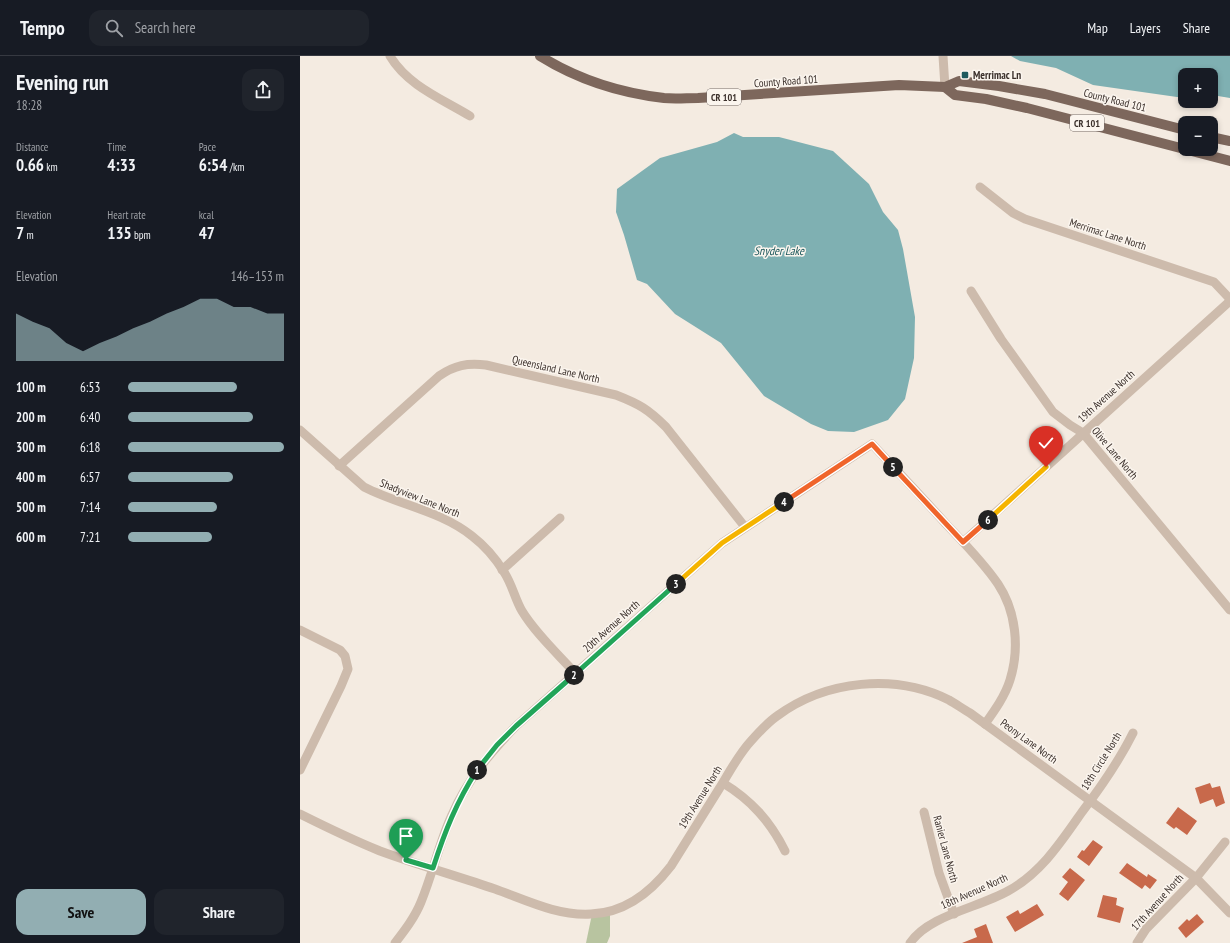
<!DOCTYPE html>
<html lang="en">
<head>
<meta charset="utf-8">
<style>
  :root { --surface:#171b24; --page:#20242c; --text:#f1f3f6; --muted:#9ea1a6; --line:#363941; --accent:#92aeb2 }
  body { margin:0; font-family:"PT Sans Narrow",sans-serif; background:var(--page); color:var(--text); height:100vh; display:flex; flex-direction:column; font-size:15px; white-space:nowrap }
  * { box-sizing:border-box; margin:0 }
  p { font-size:13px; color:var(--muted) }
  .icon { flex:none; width:22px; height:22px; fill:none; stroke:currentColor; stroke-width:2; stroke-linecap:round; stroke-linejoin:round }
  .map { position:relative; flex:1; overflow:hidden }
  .details { display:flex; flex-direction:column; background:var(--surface); width:300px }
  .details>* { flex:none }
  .buttons { position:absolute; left:878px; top:12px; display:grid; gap:8px }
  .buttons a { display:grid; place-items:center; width:40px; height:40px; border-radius:8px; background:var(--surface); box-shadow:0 2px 6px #0003; font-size:20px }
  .pin { position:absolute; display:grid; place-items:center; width:34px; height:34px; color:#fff; margin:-41px -17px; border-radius:50% 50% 50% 0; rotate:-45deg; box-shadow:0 0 4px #0007 }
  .pin .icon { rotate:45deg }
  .km { position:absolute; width:20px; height:20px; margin:-10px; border-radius:50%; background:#222; color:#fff; font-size:11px; line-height:20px; text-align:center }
  .round { display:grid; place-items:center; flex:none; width:42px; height:42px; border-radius:12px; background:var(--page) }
  .summary { display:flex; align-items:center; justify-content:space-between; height:68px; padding:0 16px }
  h1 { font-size:22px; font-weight:800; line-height:30px }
  .figures { display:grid; grid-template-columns:repeat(3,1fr); gap:6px; height:68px; padding:4px 16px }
  .figures div { display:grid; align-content:center }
  .figures b { font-size:17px; font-weight:800 }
  .figures small { font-size:11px; font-weight:400 }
  .figures p { font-size:11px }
  .chart { height:112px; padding:8px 16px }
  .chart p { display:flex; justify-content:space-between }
  .chart svg { width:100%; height:72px; margin-top:4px; fill:var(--accent); opacity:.7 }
  .primary-button { display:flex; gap:8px; margin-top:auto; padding:8px 16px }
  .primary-button a { flex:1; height:46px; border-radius:12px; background:var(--accent); color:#111; font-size:16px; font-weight:800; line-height:46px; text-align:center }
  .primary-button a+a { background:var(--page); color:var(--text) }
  ul { padding:0 16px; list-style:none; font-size:13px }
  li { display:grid; grid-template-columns:64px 48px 1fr; align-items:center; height:30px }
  li i { height:10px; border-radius:5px; background:var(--accent) }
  header { display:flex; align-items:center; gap:24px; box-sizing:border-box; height:56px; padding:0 20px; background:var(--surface); border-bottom:1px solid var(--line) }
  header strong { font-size:19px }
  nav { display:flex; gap:22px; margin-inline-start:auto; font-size:14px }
  .search { width:280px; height:36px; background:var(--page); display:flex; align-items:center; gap:10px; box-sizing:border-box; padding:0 14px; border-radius:12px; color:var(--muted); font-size:15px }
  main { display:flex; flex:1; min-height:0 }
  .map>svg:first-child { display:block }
  .green { fill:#b8c4a0 }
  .water { fill:#7fb0b2 }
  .building { fill:#c8694b }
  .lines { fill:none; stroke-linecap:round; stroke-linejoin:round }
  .minor { stroke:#cdbbac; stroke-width:9 }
  .major { stroke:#7d675c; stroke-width:10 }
  .split-1-casing { stroke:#fff; stroke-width:8 }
  .split-2-casing { stroke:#fff; stroke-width:8 }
  .split-3-casing { stroke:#fff; stroke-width:8 }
  .split-4-casing { stroke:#fff; stroke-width:8 }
  .split-5-casing { stroke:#fff; stroke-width:8 }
  .split-6-casing { stroke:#fff; stroke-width:8 }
  .split-7-casing { stroke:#fff; stroke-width:8 }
  .split-1 { stroke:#22a559; stroke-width:5 }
  .split-2 { stroke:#22a559; stroke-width:5 }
  .split-3 { stroke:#22a559; stroke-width:5 }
  .split-4 { stroke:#f5b400; stroke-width:5 }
  .split-5 { stroke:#f0652b; stroke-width:5 }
  .split-6 { stroke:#f0652b; stroke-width:5 }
  .split-7 { stroke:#f5b400; stroke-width:5 }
  .poi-dot { fill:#1f5a5e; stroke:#fbf5ee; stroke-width:1.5 }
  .labels { text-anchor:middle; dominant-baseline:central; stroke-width:3; stroke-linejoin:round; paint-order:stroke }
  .shield { fill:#fbf5ee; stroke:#756b66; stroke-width:1 }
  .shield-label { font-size:10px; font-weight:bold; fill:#3b302b }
  .poi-label { font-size:11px; font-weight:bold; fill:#3b302b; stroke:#fbf5ee; text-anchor:start }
  .street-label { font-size:11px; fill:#3b302b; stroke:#fbf5ee }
  .water-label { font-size:12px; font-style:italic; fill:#1f5a5e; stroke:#fbf5ee }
</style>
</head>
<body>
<header>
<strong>Tempo</strong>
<div class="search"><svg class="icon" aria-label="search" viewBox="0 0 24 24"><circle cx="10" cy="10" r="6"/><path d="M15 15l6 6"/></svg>Search here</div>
<nav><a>Map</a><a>Layers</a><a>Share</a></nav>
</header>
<main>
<section class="details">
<div class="summary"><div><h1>Evening run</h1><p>18:28</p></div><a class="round"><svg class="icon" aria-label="share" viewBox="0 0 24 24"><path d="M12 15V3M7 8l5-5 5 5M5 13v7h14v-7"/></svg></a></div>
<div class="figures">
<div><p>Distance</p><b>0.66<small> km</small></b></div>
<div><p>Time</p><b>4:33</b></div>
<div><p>Pace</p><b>6:54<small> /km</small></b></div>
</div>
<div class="figures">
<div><p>Elevation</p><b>7<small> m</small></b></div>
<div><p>Heart rate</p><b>135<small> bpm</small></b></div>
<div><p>kcal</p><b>47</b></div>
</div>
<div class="chart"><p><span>Elevation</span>146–153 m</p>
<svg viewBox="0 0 160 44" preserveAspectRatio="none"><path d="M0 44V15L10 20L20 24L30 33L40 38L50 33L60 29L70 24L80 20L90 15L100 11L110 6L120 6L130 11L140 11L150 15L160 15V44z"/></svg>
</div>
<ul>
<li><b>100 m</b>6:53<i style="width:70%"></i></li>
<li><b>200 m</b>6:40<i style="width:80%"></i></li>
<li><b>300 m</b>6:18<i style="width:100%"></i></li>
<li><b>400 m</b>6:57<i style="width:67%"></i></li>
<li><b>500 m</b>7:14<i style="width:57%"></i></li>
<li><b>600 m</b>7:21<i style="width:54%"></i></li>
</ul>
<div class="primary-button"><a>Save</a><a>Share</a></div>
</section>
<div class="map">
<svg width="930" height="887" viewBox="0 0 930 887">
  <rect width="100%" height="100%" fill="#f4ebe1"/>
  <!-- green -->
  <polygon class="green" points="310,854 310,880 307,887 286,887 292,858"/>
  <!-- water -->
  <g class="water">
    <polygon points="711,0 930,0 930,42 918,40 911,40 911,19 885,19 885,41 877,41 793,29 756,12 720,5"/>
    <polygon points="434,77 443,81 479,81 533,95 569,128 583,156 598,174 603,193 615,261 614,302 605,343 588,364 554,376 528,375 511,368 464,340 421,287 375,258 347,228 337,224 324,179 316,156 317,133 360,102 417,86"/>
  </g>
  <!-- building -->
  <g class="building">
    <polygon points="910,727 912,732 920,730 925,747 916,751 913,743 900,748 895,732"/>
    <polygon points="878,751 897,765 887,779 876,771 874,773 866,767"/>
    <polygon points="793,784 803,791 789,810 777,801 782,794 784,795"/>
    <polygon points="827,807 847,821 848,818 857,824 850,833 845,829 842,833 819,817"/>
    <polygon points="770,812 785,824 768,845 759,838 768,826 762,821"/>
    <polygon points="803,839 817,842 816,849 824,852 820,867 797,861"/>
    <polygon points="737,848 744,859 715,876 706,861 718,854 720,858"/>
    <polygon points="897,858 904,866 886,882 878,872 887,863 889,865"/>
    <polygon points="686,868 693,887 662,887 677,881 674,873"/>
  </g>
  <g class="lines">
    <!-- minor -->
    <g class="minor">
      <path d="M90,0c17,29 52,43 80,60"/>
      <polyline points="643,0 645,31"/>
      <polyline points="680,131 713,157 725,163 914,226 930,243"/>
      <polyline points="671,235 701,283 753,356 770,369 783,377 930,554"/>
      <path d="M0,374l64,57c35,18 77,24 108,49 13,10 24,23 32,36 8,12 11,27 18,39 14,23 36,43 54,63"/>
      <path d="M39,410l100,-90c16,-11 28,-13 47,-11l130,30c23,9 32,14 50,32l79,100"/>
      <polyline points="663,486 930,245"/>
      <polyline points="202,514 260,462"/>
      <polyline points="0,574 40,594 45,600 48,613 41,630 0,714"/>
      <path d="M423,727c28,17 47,38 62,68"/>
      <polyline points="624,756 639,817 654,858"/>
      <path d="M0,758c26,13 53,26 80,37 38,14 77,25 115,38 31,11 62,27 96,25 33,-1 60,-22 80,-48 16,-26 32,-51 48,-77 10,-16 19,-34 32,-48 8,-9 16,-18 26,-25 49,-36 118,-43 172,-16 7,4 14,9 21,13l226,165 34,35"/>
      <path d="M95,887c10,-13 20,-26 26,-41 12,-29 18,-59 31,-87 15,-35 38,-62 64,-89l206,-183 150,-99c25,27 50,53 74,80 18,19 37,38 52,60 18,27 22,64 12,96 -5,16 -15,30 -25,44"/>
      <path d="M610,887c19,-28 68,-35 98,-52 33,-18 53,-49 74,-79 19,-25 37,-51 51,-79"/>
      <polyline points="837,887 846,873 896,822 925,786"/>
    </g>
    <!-- major -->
    <g class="major">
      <path d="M240,0c37,23 80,37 124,42 11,1 23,0 34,0l201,-13 46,2 14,-6 40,5 46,8 140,36"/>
      <polyline points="645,31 655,39 686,43 727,52 930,105"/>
      <polyline points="911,81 930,85"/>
    </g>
  </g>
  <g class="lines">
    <!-- split-1 casing -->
    <g class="split-1-casing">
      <path id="split-1" d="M106,804l27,8c12,-37 23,-65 44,-98"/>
    </g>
    <!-- split-2 casing -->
    <g class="split-2-casing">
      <polyline id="split-2" points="177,714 197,689 216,670 274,619"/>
    </g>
    <!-- split-3 casing -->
    <g class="split-3-casing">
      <polyline id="split-3" points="274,619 376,528"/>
    </g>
    <!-- split-4 casing -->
    <g class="split-4-casing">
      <polyline id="split-4" points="376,528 422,487 484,446"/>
    </g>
    <!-- split-5 casing -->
    <g class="split-5-casing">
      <polyline id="split-5" points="484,446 572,388 593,411"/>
    </g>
    <!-- split-6 casing -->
    <g class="split-6-casing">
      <polyline id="split-6" points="593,411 663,486 688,464"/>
    </g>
    <!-- split-7 casing -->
    <g class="split-7-casing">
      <polyline id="split-7" points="688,464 746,411"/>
    </g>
    <!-- split-1 -->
    <use href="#split-1" class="split-1"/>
    <!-- split-2 -->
    <use href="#split-2" class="split-2"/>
    <!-- split-3 -->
    <use href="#split-3" class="split-3"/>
    <!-- split-4 -->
    <use href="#split-4" class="split-4"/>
    <!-- split-5 -->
    <use href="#split-5" class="split-5"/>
    <!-- split-6 -->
    <use href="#split-6" class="split-6"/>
    <!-- split-7 -->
    <use href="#split-7" class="split-7"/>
  </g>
  <!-- markers -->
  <rect class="poi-dot" x="661" y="15" width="8" height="8" rx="2"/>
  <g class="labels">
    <!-- shield labels -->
    <g class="shield">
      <rect x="407" y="33" width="34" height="16" rx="3"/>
      <rect x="770" y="59" width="34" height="16" rx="3"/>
    </g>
    <g class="shield-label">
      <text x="424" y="41">CR 101</text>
      <text x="787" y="67">CR 101</text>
    </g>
    <!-- poi labels -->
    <g class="poi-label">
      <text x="673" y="19">Merrimac Ln</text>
    </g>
    <!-- street labels -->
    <g class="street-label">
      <text transform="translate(486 25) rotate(-4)">County Road 101</text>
      <text transform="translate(815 44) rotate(14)">County Road 101</text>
      <text transform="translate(808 178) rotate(18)">Merrimac Lane North</text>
      <text transform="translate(256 313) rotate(13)">Queensland Lane North</text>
      <text transform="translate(806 340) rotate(-42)">19th Avenue North</text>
      <text transform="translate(815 397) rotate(50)">Olive Lane North</text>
      <text transform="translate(120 442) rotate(22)">Shadyview Lane North</text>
      <text transform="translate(311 570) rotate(-42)">20th Avenue North</text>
      <text transform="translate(729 685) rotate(36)">Peony Lane North</text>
      <text transform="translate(801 705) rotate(-58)">18th Circle North</text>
      <text transform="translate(400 741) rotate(-58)">19th Avenue North</text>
      <text transform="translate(646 793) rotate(75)">Ranier Lane North</text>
      <text transform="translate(674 835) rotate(-24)">18th Avenue North</text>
      <text transform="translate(857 846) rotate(-48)">17th Avenue North</text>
    </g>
    <!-- water labels -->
    <g class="water-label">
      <text x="479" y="194">Snyder Lake</text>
    </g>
  </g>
</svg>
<div class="buttons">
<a>+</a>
<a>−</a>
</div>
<div class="pin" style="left:106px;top:804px;background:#1e9e55"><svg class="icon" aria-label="arrive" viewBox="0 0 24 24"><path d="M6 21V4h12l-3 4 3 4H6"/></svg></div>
<div class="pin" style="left:746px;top:411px;background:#d93025"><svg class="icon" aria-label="check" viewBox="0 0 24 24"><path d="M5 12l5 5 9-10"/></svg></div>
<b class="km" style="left:177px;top:714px">1</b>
<b class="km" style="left:274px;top:619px">2</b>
<b class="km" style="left:376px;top:528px">3</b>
<b class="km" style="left:484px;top:446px">4</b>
<b class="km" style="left:593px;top:411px">5</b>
<b class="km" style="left:688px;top:464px">6</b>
</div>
</main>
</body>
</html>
